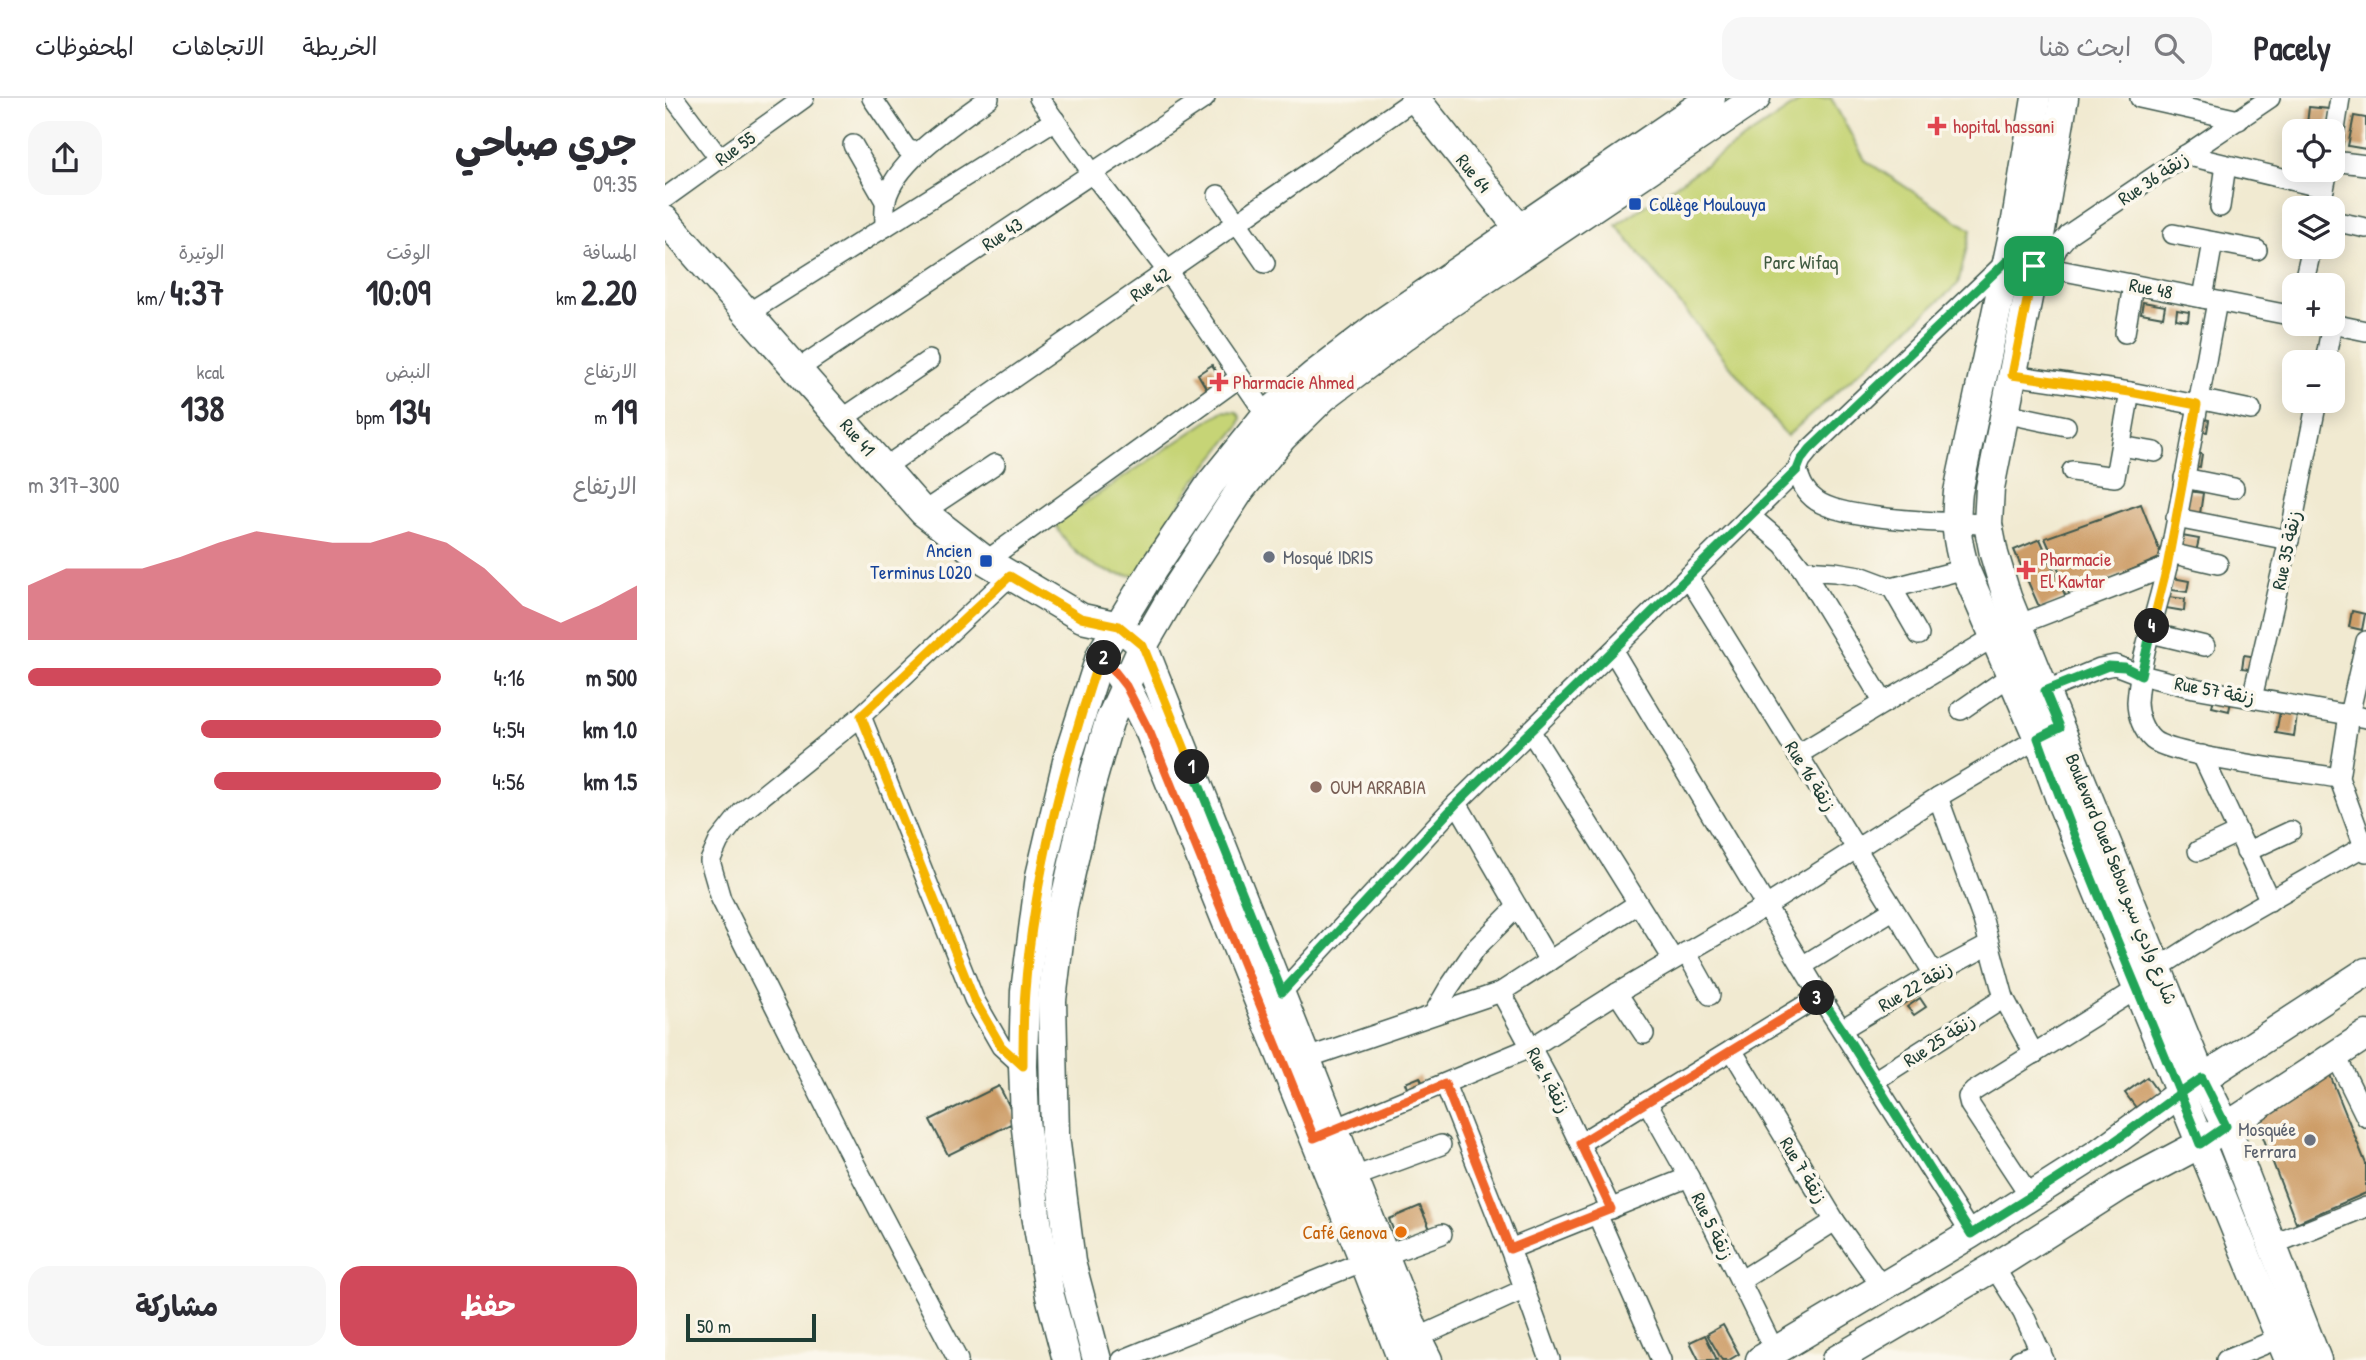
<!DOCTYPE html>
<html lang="ar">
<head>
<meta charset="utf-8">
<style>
  :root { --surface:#fff; --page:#f7f7f7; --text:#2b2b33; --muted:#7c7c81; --line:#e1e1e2; --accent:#d1495b }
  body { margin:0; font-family:"Patrick Hand","Playpen Sans Arabic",sans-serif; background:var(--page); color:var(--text); direction:rtl; height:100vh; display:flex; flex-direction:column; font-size:26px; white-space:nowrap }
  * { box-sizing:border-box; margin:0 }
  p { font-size:23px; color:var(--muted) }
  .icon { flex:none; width:38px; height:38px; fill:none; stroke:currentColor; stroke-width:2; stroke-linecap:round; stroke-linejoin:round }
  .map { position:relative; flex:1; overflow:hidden; direction:ltr }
  .panel { display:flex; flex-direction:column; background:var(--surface); width:665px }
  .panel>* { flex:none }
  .controls { position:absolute; left:1617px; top:21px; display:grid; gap:14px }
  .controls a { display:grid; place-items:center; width:63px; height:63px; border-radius:14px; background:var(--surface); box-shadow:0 4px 18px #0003; font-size:35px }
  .scale { position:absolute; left:21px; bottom:18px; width:130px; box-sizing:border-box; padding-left:7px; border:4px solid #1f3d34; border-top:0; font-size:19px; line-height:24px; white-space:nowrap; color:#1f3d34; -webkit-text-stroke:5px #fbf7ec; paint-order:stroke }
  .pin { position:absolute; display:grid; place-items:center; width:60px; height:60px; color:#fff; margin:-30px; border-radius:14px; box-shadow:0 4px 10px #0006 }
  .km { position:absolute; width:35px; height:35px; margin:-18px; border-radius:50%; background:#222; color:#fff; font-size:19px; line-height:35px; text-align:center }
  .round { display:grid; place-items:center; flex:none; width:74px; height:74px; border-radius:21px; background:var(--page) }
  .headline { display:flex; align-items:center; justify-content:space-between; height:119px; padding:0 28px }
  h1 { font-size:38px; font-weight:700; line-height:52px }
  .metrics { display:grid; grid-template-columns:repeat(3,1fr); gap:10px; height:119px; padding:7px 28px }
  .metrics div { display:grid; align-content:center }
  .metrics b { font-size:35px; font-weight:700 }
  .metrics small { font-size:19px; font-weight:400 }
  .metrics p { font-size:19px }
  .chart { height:196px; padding:14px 28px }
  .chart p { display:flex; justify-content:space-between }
  .chart svg { width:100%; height:126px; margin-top:7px; fill:var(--accent); opacity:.7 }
  .cta { display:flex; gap:14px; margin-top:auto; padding:14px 28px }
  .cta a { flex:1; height:80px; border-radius:21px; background:var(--accent); color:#fff; font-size:28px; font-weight:700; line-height:80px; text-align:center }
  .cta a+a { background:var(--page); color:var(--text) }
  ul { padding:0 28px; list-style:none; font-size:23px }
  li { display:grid; grid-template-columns:112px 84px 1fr; align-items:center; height:52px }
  li i { height:18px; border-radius:9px; background:var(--accent) }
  header { display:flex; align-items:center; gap:42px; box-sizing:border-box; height:98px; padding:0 35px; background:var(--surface); border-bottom:2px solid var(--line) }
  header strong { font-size:33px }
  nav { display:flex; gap:38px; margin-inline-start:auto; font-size:24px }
  .search { width:490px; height:63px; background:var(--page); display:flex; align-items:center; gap:18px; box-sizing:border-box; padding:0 24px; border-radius:21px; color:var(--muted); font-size:26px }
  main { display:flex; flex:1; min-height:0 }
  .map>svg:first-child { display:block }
  .green { fill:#c6d476; stroke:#728855; stroke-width:2 }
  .building { fill:#cd9d67 }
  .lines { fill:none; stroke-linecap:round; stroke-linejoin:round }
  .street-casing { stroke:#3e574c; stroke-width:22 }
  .secondary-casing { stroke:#3e574c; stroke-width:31 }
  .street { stroke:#fff; stroke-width:19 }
  .secondary { stroke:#fff; stroke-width:28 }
  .split-1-casing { stroke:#fff; stroke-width:14 }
  .split-2-casing { stroke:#fff; stroke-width:14 }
  .split-3-casing { stroke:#fff; stroke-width:14 }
  .split-4-casing { stroke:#fff; stroke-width:14 }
  .split-5-casing { stroke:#fff; stroke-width:14 }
  .split-1 { stroke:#22a559; stroke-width:9 }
  .split-2 { stroke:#f5b400; stroke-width:9 }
  .split-3 { stroke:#f0652b; stroke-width:9 }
  .split-4 { stroke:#22a559; stroke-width:9 }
  .split-5 { stroke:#f5b400; stroke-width:9 }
  .health-dot { fill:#e0444e; stroke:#fbf7ec; stroke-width:2.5 }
  .transit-dot { fill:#1a4fb4; stroke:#fbf7ec; stroke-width:2.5 }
  .worship-dot { fill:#6b7280; stroke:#fbf7ec; stroke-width:2.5 }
  .education-dot { fill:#8d6e63; stroke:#fbf7ec; stroke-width:2.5 }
  .food-dot { fill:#e8710a; stroke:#fbf7ec; stroke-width:2.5 }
  .labels { text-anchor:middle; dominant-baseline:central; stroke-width:7; stroke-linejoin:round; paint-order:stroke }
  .health-label { font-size:19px; fill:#be3a42; stroke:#fbf7ec; text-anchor:start }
  .street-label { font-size:19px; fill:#1f3d34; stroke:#fbf7ec }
  .transit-label { font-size:19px; fill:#164399; stroke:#fbf7ec; text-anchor:start }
  .park-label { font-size:19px; fill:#405b41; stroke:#fbf7ec }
  .worship-label { font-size:19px; fill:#5b616d; stroke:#fbf7ec; text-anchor:start }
  .education-label { font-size:19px; fill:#785e54; stroke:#fbf7ec; text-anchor:start }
  .food-label { font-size:19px; fill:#c56008; stroke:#fbf7ec; text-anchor:end }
</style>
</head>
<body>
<header>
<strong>Pacely</strong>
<div class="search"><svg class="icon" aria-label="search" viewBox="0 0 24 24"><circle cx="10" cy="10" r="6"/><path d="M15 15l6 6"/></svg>ابحث هنا</div>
<nav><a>الخريطة</a><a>الاتجاهات</a><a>المحفوظات</a></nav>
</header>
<main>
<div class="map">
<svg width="1701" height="1262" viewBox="0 0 1701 1262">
  <rect width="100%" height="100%" fill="#fbf7ec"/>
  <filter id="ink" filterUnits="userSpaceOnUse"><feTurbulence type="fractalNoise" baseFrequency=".0143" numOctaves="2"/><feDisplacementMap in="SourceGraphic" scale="14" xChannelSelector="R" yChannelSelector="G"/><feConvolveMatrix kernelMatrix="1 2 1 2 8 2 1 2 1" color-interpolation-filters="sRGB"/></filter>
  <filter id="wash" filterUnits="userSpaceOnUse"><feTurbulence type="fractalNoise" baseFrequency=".00686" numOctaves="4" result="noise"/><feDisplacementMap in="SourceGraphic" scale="28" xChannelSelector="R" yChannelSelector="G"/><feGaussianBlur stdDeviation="1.57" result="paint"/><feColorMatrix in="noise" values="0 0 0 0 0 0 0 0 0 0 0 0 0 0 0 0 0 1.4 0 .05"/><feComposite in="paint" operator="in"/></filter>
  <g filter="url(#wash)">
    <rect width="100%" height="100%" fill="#f1ead1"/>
    <!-- green -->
    <g class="green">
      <polygon points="1140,0 1166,0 1200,62 1306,132 1293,186 1122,338 951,127"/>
      <path d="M558,313l14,1 4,6 -3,9 -48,60 -50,88c-7,0 -16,1 -23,-1 -26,-5 -52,-27 -62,-51z"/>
    </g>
    <g id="blocks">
      <!-- building -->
      <g class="building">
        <polygon points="1644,9 1664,11 1662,27 1642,26"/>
        <polygon points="1689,18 1701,20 1701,51 1683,48"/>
        <polygon points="1478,204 1500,208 1498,219 1476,215"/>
        <polygon points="1512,212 1524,214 1523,223 1511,221"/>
        <polygon points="547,267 559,285 544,295 533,276"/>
        <polygon points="1535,320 1544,322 1542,334 1533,333"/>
        <polygon points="1529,355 1537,356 1535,369 1527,368"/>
        <polygon points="1523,393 1538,395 1535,416 1520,414"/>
        <polygon points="1476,406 1497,459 1405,498 1380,440"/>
        <polygon points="1517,438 1534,441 1531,454 1515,451"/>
        <polygon points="1375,441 1401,499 1375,511 1349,452"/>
        <polygon points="1508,480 1524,483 1522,494 1506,492"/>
        <polygon points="1503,499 1520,501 1519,513 1501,510"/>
        <polygon points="1687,513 1700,516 1697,532 1684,529"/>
        <polygon points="1579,557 1592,559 1590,572 1577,570"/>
        <polygon points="1549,599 1566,603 1564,613 1547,609"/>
        <polygon points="1615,614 1632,617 1629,638 1611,635"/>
        <polygon points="1255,900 1261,909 1249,917 1242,909"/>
        <polygon points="1663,972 1701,1066 1701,1095 1631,1125 1590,1018"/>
        <polygon points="755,979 760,991 745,997 740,985"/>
        <polygon points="1482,979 1494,996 1472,1011 1460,995"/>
        <polygon points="334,988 352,1023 283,1057 265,1022"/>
        <polygon points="755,1108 765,1131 733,1144 724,1121"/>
        <polygon points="1058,1227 1074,1256 1064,1262 1057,1262 1042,1236"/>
        <polygon points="1040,1237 1052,1262 1034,1262 1025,1244"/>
      </g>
    </g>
  </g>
  <g filter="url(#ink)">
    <use href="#blocks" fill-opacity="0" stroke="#3e574c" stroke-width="2"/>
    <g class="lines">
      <!-- street casing -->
      <g class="street-casing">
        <g id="street">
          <polyline points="9,0 55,61"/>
          <polyline points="207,0 241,50 246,53 253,53"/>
          <polyline points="374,0 428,76 503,174 607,325"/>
          <polyline points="1475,0 1574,22"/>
          <polyline points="1668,44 1675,0"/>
          <polyline points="188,47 220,103"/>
          <polyline points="1520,57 1659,90"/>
          <polyline points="1668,63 1701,67"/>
          <polyline points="553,97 600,165"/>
          <polyline points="0,100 139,0"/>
          <polyline points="1555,109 1561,67"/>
          <polyline points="1655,110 1663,72"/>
          <polyline points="1668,123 1701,130"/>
          <path d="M220,129c0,-9 -1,-19 1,-27 9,-39 72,-79 103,-102"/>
          <polyline points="1508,136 1592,152"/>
          <polyline points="1383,170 1393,149 1404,136 1605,0"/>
          <polyline points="1638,187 1647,149"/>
          <polyline points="1538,200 1548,144"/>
          <path d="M1552,204c-17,88 -31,177 -50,265 -10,44 -27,89 -30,135 0,13 6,29 16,38 19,16 154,33 186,38"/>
          <polyline points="83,215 390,22"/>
          <polyline points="1667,226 1701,233"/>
          <polyline points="1460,235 1468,187"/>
          <polyline points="1660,264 1667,226"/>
          <polyline points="133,271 540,0"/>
          <polyline points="1347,277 1465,294 1532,307"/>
          <polyline points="1533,301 1586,312"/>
          <polyline points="1339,315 1401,328"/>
          <polyline points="177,321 264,262"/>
          <polyline points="1456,348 1490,354"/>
          <polyline points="220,369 750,1"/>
          <path d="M1132,372c4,13 8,23 20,31 27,19 135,22 171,23"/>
          <polyline points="1407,373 1450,379 1465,294"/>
          <polyline points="1519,380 1569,390"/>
          <polyline points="258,414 330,366"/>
          <polyline points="1085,418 1118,446 1138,472 1219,605"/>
          <polyline points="1511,420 1624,442"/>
          <polyline points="1505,455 1553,466"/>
          <polyline points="321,463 575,279"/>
          <polyline points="1138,472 1170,474 1195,478 1227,490 1300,471"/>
          <polyline points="1023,479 1269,876"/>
          <polyline points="1227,490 1254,537"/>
          <polyline points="1355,526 1502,469"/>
          <polyline points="1486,535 1540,548"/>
          <polyline points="1701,543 1684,617 1674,680 1701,754"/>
          <polyline points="948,553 1155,898 1306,1136"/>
          <polyline points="1380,593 1435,570 1450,567 1476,577 1529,590 1701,620"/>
          <polyline points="1587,600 1624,442 1652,303"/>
          <polyline points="1296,612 1345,578"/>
          <polyline points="196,618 309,901 336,948 358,968"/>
          <polyline points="866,634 1008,861"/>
          <polyline points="1132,657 1329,539"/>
          <polyline points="1537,657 1605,803"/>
          <polyline points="1273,699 1318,822 1339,900 1369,956"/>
          <polyline points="792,705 884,863"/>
          <polyline points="1533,753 1572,735"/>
          <polyline points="1581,754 1626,733"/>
          <polyline points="1021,854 1045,897"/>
          <polyline points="1137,868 1228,812"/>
          <polyline points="1493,870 1554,831 1698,749"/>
          <polyline points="617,894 792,705 1132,372 1136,362 1145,351 1343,162 1629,218"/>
          <polyline points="836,894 889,992 946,1111"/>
          <polyline points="952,895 979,936"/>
          <polyline points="769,915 783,891 811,850 852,809"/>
          <polyline points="1177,931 1269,876 1324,847"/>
          <polyline points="1067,952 1170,1123 1217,1189"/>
          <polyline points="1670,956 1701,1019"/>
          <polyline points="642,960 836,894 972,806"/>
          <polyline points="1209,983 1339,900"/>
          <polyline points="780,986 845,1151 885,1262"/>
          <polyline points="982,1004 1024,1079 1110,1254"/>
          <polyline points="660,1035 867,949 952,895 1101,808 1273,699 1382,635"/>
          <polyline points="915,1045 1155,898"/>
          <polyline points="689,1079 776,1047"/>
          <polyline points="1365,1098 1305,1007 1303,999 1309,993 1472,891"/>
          <polyline points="932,1116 996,1262"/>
          <polyline points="1607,1147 1701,1109"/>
          <polyline points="845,1151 1024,1079"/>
          <polyline points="720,1157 777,1136"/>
          <polyline points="1329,1169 1358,1215 1379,1262"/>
          <polyline points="1075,1183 1170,1123"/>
          <polyline points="752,1240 860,1191"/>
          <polyline points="293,1262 181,1049 56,801 45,763 54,743 77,714 196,618 345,478"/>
          <polyline points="457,1262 699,1163"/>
          <polyline points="1354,1262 1376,1253"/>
          <polyline points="1561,1262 1615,1240"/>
        </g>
      </g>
      <!-- secondary casing -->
      <g class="secondary-casing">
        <g id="secondary">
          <polyline points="750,0 865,144"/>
          <path d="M1371,0l-20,122 -58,272c-3,31 -2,47 7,77l73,169 23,64 228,558"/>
          <polyline points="1399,0 1373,149 1325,390 1323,426 1329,456 1342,499 1537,980 1561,1028 1652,1262"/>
          <polyline points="0,122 258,414 321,463 417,520 454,528 478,548 752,1240 763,1262"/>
          <polyline points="454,578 461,588 485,635 699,1163 737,1262"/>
          <polyline points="402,1262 385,1198 371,1117 360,1022 358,968 360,893 375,778 403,659 436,556 488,471 546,385 601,317 650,276 715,226 1046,0"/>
          <polyline points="432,1262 406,1164 390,1038 387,902 398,810 424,694 444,624 478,548 511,491 576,391 617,340 659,299 769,216 1091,0"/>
          <polyline points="1095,1262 1306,1136 1435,1054 1515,995 1701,874"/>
          <polyline points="1171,1262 1329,1169 1456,1088 1535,1046 1701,937"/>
        </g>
      </g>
      <!-- street -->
      <use href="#street" class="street"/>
      <!-- secondary -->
      <use href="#secondary" class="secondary"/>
    </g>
  </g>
  <g class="lines" filter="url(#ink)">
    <!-- split-1 casing -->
    <g class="split-1-casing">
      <polyline id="split-1" points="527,669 617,894 792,705 1132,372 1136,362 1145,351 1343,162 1369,168"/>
    </g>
    <!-- split-2 casing -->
    <g class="split-2-casing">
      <path id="split-2" d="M439,560l-3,-4c-37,109 -67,222 -76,337 -2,25 -2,50 -2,75l-22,-20 -27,-47 -113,-283 149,-140 71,42 38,8 24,20 49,121"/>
    </g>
    <!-- split-3 casing -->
    <g class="split-3-casing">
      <polyline id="split-3" points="439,560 461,588 485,635 649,1040 780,986 845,1151 946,1111 915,1045 1152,900"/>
    </g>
    <!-- split-4 casing -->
    <g class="split-4-casing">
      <path id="split-4" d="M1152,900l3,-2 22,33 129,205c42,-27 85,-53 126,-81 36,-23 69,-51 105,-75l24,48 -26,18c-53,-136 -113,-269 -162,-406l22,-11 -15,-36 63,-25 17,1 16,8 11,-49"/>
    </g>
    <!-- split-5 casing -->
    <g class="split-5-casing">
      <polyline id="split-5" points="1369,168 1347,277 1465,294 1532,307 1502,469 1487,528"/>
    </g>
    <!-- split-1 -->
    <use href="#split-1" class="split-1"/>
    <!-- split-2 -->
    <use href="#split-2" class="split-2"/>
    <!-- split-3 -->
    <use href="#split-3" class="split-3"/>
    <!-- split-4 -->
    <use href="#split-4" class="split-4"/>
    <!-- split-5 -->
    <use href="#split-5" class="split-5"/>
  </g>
  <!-- markers -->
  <g class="health-dot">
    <path d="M1268.5 17.5h7v7h7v7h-7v7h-7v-7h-7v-7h7z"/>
    <path d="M550.5 273.5h7v7h7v7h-7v7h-7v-7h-7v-7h7z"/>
    <path d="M1357.5 461.5h7v7h7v7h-7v7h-7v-7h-7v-7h7z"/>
  </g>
  <g class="transit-dot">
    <rect x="963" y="99" width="14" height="14" rx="3.5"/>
    <rect x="314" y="456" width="14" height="14" rx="3.5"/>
  </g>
  <g class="worship-dot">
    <circle cx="604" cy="459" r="7"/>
    <circle cx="1645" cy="1042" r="7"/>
  </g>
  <circle class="education-dot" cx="651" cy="689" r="7"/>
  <circle class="food-dot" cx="736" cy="1134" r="7"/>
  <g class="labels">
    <!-- health labels -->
    <g class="health-label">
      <text x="1288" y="28">hopital hassani</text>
      <text x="568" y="284">Pharmacie Ahmed</text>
      <text x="1375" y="461">Pharmacie<tspan x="1375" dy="22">El Kawtar</tspan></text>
    </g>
    <!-- street labels -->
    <g class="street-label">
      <text transform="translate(70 50) rotate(-36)">Rue 55</text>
      <text transform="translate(809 75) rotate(51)">Rue 64</text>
      <text transform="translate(1488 80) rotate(-34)">Rue 36 زنقة</text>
      <text transform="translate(337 136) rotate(-33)">Rue 43</text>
      <text transform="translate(485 186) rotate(-35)">Rue 42</text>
      <text transform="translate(1486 190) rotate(11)">Rue 48</text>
      <text transform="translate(193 339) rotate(49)">Rue 41</text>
      <text transform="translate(1621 452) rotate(-78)">Rue 35 زنقة</text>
      <text transform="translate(1550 592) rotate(11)">Rue 57 زنقة</text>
      <text transform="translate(1146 678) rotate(58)">Rue 16 زنقة</text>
      <text transform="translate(1457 781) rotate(68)">Boulevard Oued Sebou شارع وادي سبو</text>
      <text transform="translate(1250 888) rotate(-30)">Rue 22 زنقة</text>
      <text transform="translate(1274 942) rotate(-33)">Rue 25 زنقة</text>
      <text transform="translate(884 982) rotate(62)">Rue 4 زنقة</text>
      <text transform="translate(1139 1072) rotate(59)">Rue 7 زنقة</text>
      <text transform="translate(1048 1128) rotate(64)">Rue 5 زنقة</text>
    </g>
    <!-- transit labels -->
    <g class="transit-label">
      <text x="984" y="106">Collège Moulouya</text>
      <text x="307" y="452" text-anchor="end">Ancien<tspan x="307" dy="22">Terminus L020</tspan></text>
    </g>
    <!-- park labels -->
    <g class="park-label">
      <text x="1136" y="164">Parc Wifaq</text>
    </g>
    <!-- worship labels -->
    <g class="worship-label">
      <text x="618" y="459">Mosqué IDRIS</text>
      <text x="1631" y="1031" text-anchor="end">Mosquée<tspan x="1631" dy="22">Ferrara</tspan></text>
    </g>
    <!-- education labels -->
    <g class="education-label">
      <text x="665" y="689">OUM ARRABIA</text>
    </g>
    <!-- food labels -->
    <g class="food-label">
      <text x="722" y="1134">Café Genova</text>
    </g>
  </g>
</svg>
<div class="controls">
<a><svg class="icon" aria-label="locate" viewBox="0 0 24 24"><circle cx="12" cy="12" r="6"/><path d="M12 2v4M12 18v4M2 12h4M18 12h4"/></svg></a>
<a><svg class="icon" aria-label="layers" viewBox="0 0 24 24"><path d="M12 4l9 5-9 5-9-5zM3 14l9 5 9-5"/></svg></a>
<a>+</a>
<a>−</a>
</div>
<div class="scale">50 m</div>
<div class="pin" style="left:1369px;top:168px;background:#1e9e55"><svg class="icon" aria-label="arrive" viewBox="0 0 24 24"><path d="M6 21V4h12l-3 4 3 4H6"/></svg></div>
<b class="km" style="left:527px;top:669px">1</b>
<b class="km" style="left:439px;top:560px">2</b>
<b class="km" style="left:1152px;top:900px">3</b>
<b class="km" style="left:1487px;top:528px">4</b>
</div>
<section class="panel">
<div class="headline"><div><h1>جري صباحي</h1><p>09:35</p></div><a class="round"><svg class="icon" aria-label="share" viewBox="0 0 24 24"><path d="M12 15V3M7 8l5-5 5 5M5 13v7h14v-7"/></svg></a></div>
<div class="metrics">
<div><p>المسافة</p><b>2.20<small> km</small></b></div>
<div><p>الوقت</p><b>10:09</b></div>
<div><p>الوتيرة</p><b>4:37<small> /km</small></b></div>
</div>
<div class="metrics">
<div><p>الارتفاع</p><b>19<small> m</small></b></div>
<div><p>النبض</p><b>134<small> bpm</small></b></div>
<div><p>kcal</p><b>138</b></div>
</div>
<div class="chart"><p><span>الارتفاع</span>300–317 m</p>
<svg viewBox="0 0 160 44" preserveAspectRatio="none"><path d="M0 44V25L10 19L20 19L30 19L40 15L50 10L60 6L70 8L80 10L90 10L100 6L110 10L120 19L130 32L140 38L150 32L160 25V44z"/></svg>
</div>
<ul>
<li><b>500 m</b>4:16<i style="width:100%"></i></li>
<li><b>1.0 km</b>4:54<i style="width:58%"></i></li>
<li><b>1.5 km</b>4:56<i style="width:55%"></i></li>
</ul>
<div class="cta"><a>حفظ</a><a>مشاركة</a></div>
</section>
</main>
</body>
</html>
